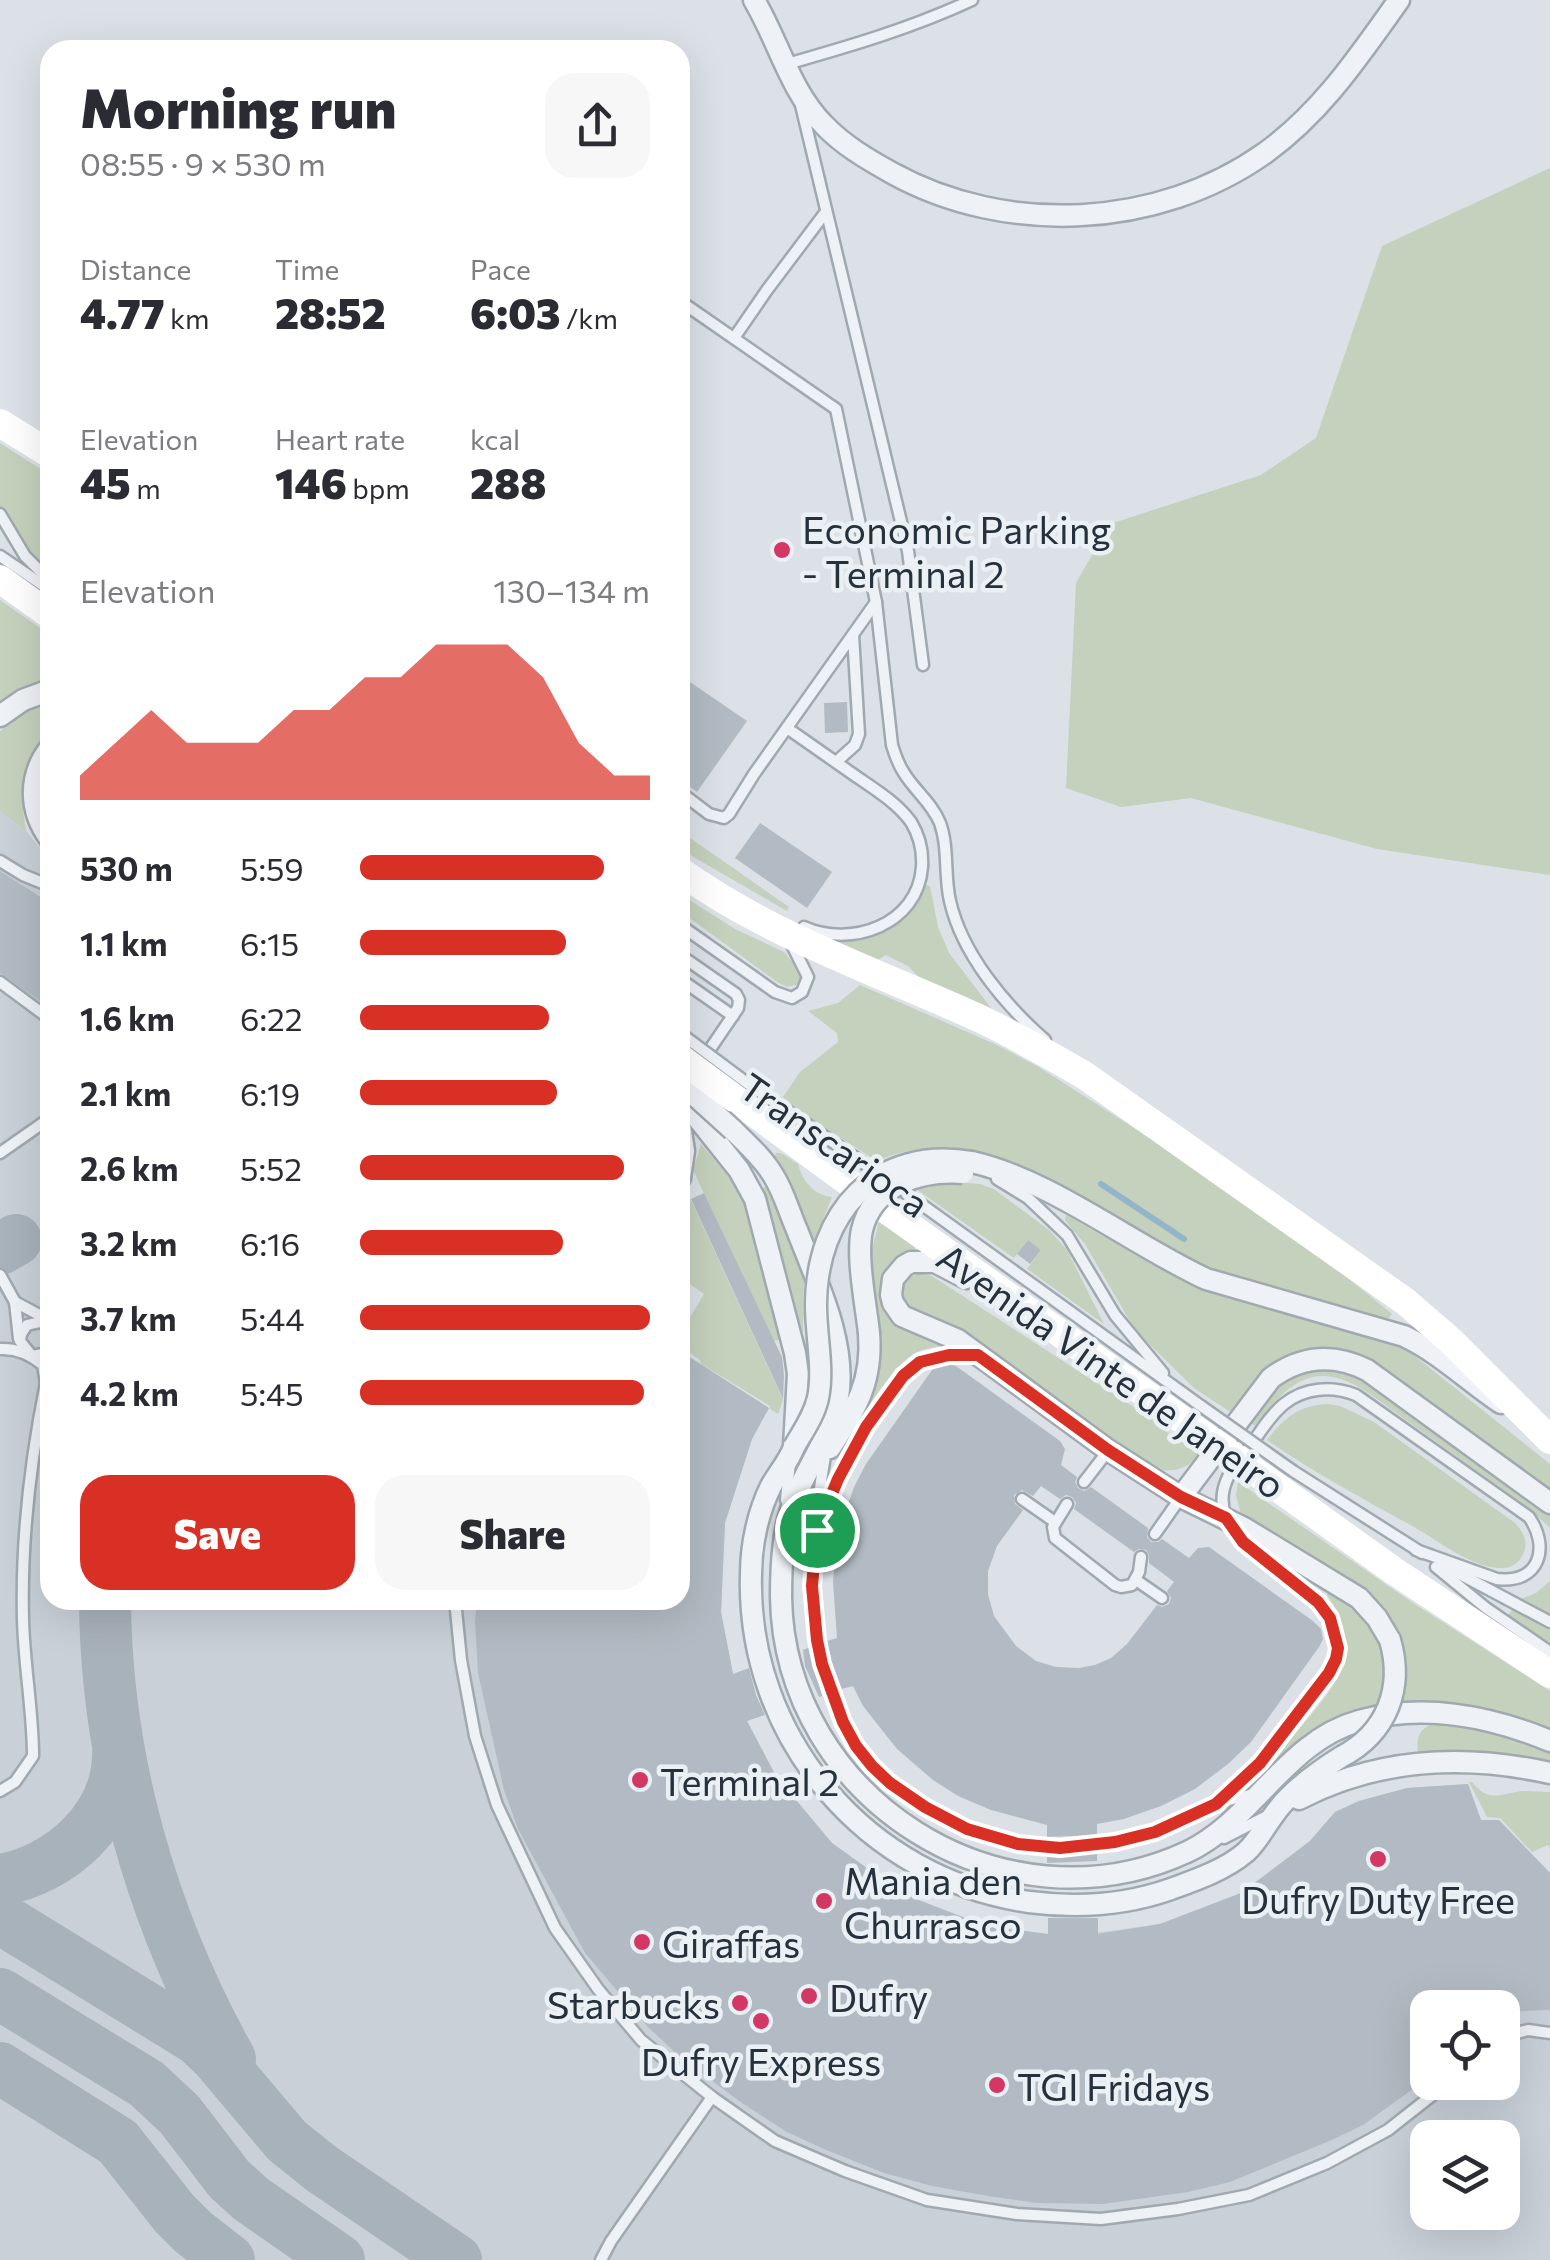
<!DOCTYPE html>
<html lang="en">
<head>
<meta charset="utf-8">
<style>
  :root { --surface:#fff; --page:#f7f7f7; --text:#2b2b33; --muted:#7c7c81; --accent:#d93025 }
  body { margin:0; font-family:Commissioner,sans-serif; background:var(--page); color:var(--text); height:100vh; display:flex; flex-direction:column; font-size:38px; white-space:nowrap }
  * { box-sizing:border-box; margin:0 }
  p { font-size:32px; color:var(--muted) }
  .icon { flex:none; width:55px; height:55px; fill:none; stroke:currentColor; stroke-width:2; stroke-linecap:round; stroke-linejoin:round }
  .map { position:relative; flex:1; overflow:hidden }
  .details { position:absolute; left:40px; top:40px; width:650px; height:1570px; display:flex; flex-direction:column; background:var(--surface); border-radius:30px; box-shadow:0 10px 40px #0002 }
  .details>* { flex:none }
  .buttons { position:absolute; left:1410px; top:1990px; display:grid; gap:20px }
  .buttons a { display:grid; place-items:center; width:110px; height:110px; border-radius:20px; background:var(--surface); box-shadow:0 10px 40px #0002; font-size:50px }
  .pin { position:absolute; display:grid; place-items:center; width:85px; height:85px; color:#fff; margin:-42px; border:5px solid #fff; border-radius:50%; box-shadow:0 2px 10px #0007 }
  .round { display:grid; place-items:center; flex:none; width:105px; height:105px; border-radius:30px; background:var(--page) }
  .head { display:flex; align-items:center; justify-content:space-between; height:170px; padding:0 40px }
  h1 { font-size:55px; font-weight:800; line-height:75px }
  .stats { display:grid; grid-template-columns:repeat(3,1fr); gap:15px; height:170px; padding:10px 40px }
  .stats div { display:grid; align-content:center }
  .stats b { font-size:42px; font-weight:800 }
  .stats small { font-size:28px; font-weight:400 }
  .stats p { font-size:28px }
  .chart { height:280px; padding:20px 40px }
  .chart p { display:flex; justify-content:space-between }
  .chart svg { width:100%; height:180px; margin-top:10px; fill:var(--accent); opacity:.7 }
  .action { display:flex; gap:20px; margin-top:auto; padding:20px 40px }
  .action a { flex:1; height:115px; border-radius:30px; background:var(--accent); color:#fff; font-size:40px; font-weight:800; line-height:115px; text-align:center }
  .action a+a { background:var(--page); color:var(--text) }
  ul { padding:0 40px; list-style:none; font-size:32px }
  li { display:grid; grid-template-columns:160px 120px 1fr; align-items:center; height:75px }
  li i { height:25px; border-radius:12px; background:var(--accent) }
  .map>svg:first-child { display:block }
  .built { fill:#c9d0d8; fill-rule:evenodd }
  .green { fill:#c4d1bc }
  .lines { fill:none; stroke-linecap:round; stroke-linejoin:round }
  .stream { stroke:#94b5c9; stroke-width:6 }
  .taxiway { stroke:#a8b2bb; stroke-width:52 }
  .building { fill:#b2bbc3; fill-rule:evenodd }
  .lane-casing { stroke:#a1a9b0; stroke-width:15 }
  .street-casing { stroke:#a1a9b0; stroke-width:25 }
  .lane { stroke:#eef1f5; stroke-width:10 }
  .street { stroke:#eef1f5; stroke-width:20 }
  .secondary { stroke:#fff; stroke-width:28 }
  .lane-bridge-casing { stroke:#a1a9b0; stroke-width:15; stroke-linecap:butt }
  .street-bridge-casing { stroke:#a1a9b0; stroke-width:25; stroke-linecap:butt }
  .lane-bridge { stroke:#eef1f5; stroke-width:10 }
  .street-bridge { stroke:#eef1f5; stroke-width:20 }
  .secondary-bridge { stroke:#fff; stroke-width:28 }
  .route-casing { stroke:#fff; stroke-width:20 }
  .route { stroke:#d93025; stroke-width:12 }
  .poi-dot { fill:#d33865; stroke:#eaf0f4; stroke-width:4 }
  .labels { text-anchor:middle; dominant-baseline:central; stroke-width:9; stroke-linejoin:round; paint-order:stroke }
  .poi-label { font-size:38px; fill:#25313d; stroke:#eaf0f4; text-anchor:start }
  .street-label { font-size:38px; fill:#25313d; stroke:#eaf0f4 }
</style>
</head>
<body>
<div class="map">
<svg width="1550" height="2260" viewBox="0 0 1550 2260">
  <rect width="100%" height="100%" fill="#dbe1e6"/>
  <!-- built -->
  <path class="built" d="M0,811l26,20 19,23 5,3v743h630v-249l89,57 -17,31 -27,84 -4,89 15,78 11,31 29,55 56,67 71,51 83,32 29,5 57,5 88,-12 81,-31 69,-52 25,-29 24,-11 48,-13 61,-4 13,36h18l51,53v387h-1550zM1428,2008h74v74h-74zM1428,2138h74v74h-74z"/>
  <!-- green -->
  <g class="green">
    <polygon points="1550,168 1550,875 1377,849 1191,798 1121,807 1066,788 1076,583 1110,524 1261,475 1316,438 1382,246"/>
    <polygon points="0,443 50,475 50,578 31,559 0,507"/>
    <polygon points="0,600 50,635 50,680 0,704"/>
    <path d="M50,699v33c-29,29 -31,60 -24,99l-26,-20v-80l21,-18z"/>
    <polygon points="680,831 789,907 787,911 680,849"/>
    <path d="M926,885l4,1 8,41 11,26 49,64 -77,-38 -13,-13 -22,-11 -14,8 -37,-20c44,-3 72,-15 91,-58z"/>
    <polygon points="680,894 735,929 784,952 798,969 801,979 796,985 787,987 777,982 680,911"/>
    <path d="M860,985l137,60 40,21 166,106 111,78 78,64 -3,4 -4,1 -189,-53 -199,-106c-45,-13 -76,-18 -120,1l-96,-61 19,-28 38,-30 -1,-9 -29,-22 30,-8z"/>
    <polygon points="701,1144 735,1184 746,1207 781,1339 774,1341 693,1170"/>
    <path d="M776,1153h5l17,11c4,16 15,31 34,33l-20,50 -39,-88z"/>
    <polygon points="952,1182 980,1184 994,1189 1049,1230 1067,1250 1104,1324 1027,1269 1041,1250 1028,1240 1014,1258 916,1189 932,1184"/>
    <polygon points="684,1185 783,1400 778,1414 770,1409 770,1406 701,1364 700,1360 680,1346 680,1334 704,1294 680,1277 680,1193"/>
    <polygon points="766,1186 769,1187 804,1280 803,1334 771,1212 763,1189"/>
    <polygon points="1066,1215 1184,1282 1214,1293 1378,1337 1411,1353 1550,1464 1550,1496 1370,1366 1277,1364 1259,1378 1232,1413 1194,1388 1135,1330 1085,1244 1065,1220"/>
    <path d="M879,1222l36,25 -1,6c-8,6 -19,12 -26,19 -18,19 -2,49 19,59 12,6 25,7 36,15 -11,1 -21,3 -31,9 -22,14 -53,66 -68,89l34,-93 -7,-98z"/>
    <path d="M920,1273l12,3 231,150 -1,3 38,25c-13,15 -25,18 -43,16l-190,-135c-10,-6 -20,-12 -31,-16 -21,-8 -34,-3 -35,-31l8,-11z"/>
    <path d="M1331,1368l26,8 14,8 179,131v13l-20,-19 -163,-117c-54,-35 -79,-8 -112,34l-8,-5c30,-35 35,-49 84,-53z"/>
    <path d="M1328,1404l12,2 34,16 141,101c8,9 13,17 9,29 -4,10 -12,17 -24,16 -29,-1 -60,-26 -84,-40 -51,-28 -102,-55 -149,-88 17,-22 32,-35 61,-36z"/>
    <path d="M1238,1482l175,121 137,88v39c-67,-27 -149,-44 -217,-10 -23,12 -40,33 -61,46 33,-58 109,-96 55,-171l3,-4c23,14 38,26 49,50l17,-7 -38,-47 -117,-73 -5,-19z"/>
    <polygon points="1550,1581 1550,1616 1518,1600 1536,1593"/>
    <polygon points="1512,1610 1550,1630 1550,1644 1508,1615"/>
    <path d="M1444,1723l49,9 52,18 5,2v12l-81,-13 -51,1c-3,-20 7,-29 26,-29z"/>
    <path d="M1469,1782h3c18,23 30,10 53,9 8,0 17,1 25,1v56l-2,-3 -16,7 -32,-34 -13,-1z"/>
  </g>
  <g class="lines">
    <!-- stream -->
    <polyline class="stream" points="1101,1184 1184,1239"/>
    <!-- taxiway -->
    <g class="taxiway">
      <polyline points="0,1249 16,1240"/>
      <path d="M105,1600c1,160 47,319 125,459"/>
      <path d="M0,1880c60,-10 117,-61 118,-124"/>
      <polyline points="0,1918 197,2039 216,2057 287,2141 322,2169 456,2260"/>
      <polyline points="0,1994 147,2084 180,2115 229,2179 251,2199 339,2260"/>
      <polyline points="0,2068 118,2142 174,2213 193,2232 229,2260"/>
    </g>
  </g>
  <!-- building -->
  <g class="building">
    <polygon points="687,680 747,721 697,792 680,780 680,690"/>
    <polygon points="847,702 848,732 825,733 824,703"/>
    <polygon points="760,823 832,872 807,908 735,858"/>
    <polygon points="0,871 50,903 50,1008 0,973"/>
    <polygon points="704,1193 782,1357 784,1375 783,1399 691,1199"/>
    <polygon points="1028,1240 1041,1250 1030,1264 1017,1254"/>
    <polygon points="680,1351 769,1408 752,1439 725,1523 721,1612 733,1674 749,1668 756,1695 765,1715 747,1721 776,1776 832,1843 903,1894 986,1926 1048,1934 1048,1918 1098,1918 1098,1934 1160,1924 1241,1893 1310,1841 1335,1812 1359,1801 1407,1788 1468,1784 1481,1820 1499,1820 1550,1873 1550,2010 1502,2012 1502,2008 1428,2008 1428,2078 1363,2125 1334,2139 1230,2182 1188,2192 1103,2204 1037,2203 988,2196 932,2186 884,2173 826,2150 787,2132 742,2103 681,2058 648,2027 585,1953 518,1829 504,1790 478,1673 475,1622 477,1600 680,1600"/>
    <path d="M949,1364l7,2 104,75 5,8 -4,16 16,12 -2,5 3,6 6,3 7,-4 57,41 -1,9 4,5h7l4,-3 27,19 9,-10 11,-1 104,74 8,8 2,10 -4,8 -68,95 -23,22 -33,25 -34,17 -37,13 -27,5v11l-50,2v-12l-56,-15 -33,-14 -25,-16 -36,-31 -34,-43 -10,-20 -15,4 -11,-49 10,-3 -4,-56 2,-24 6,-32 13,-39 12,-23 66,-94 10,-5zM1041,1486l19,13 6,-4 6,2 4,6 -2,6 60,43 5,-3 7,1 3,5v8l25,19 -7,9 4,7 -2,6 -7,3 -5,-2 -30,39 -16,14 -16,7 -16,3 -23,-1 -20,-6 -20,-15 -22,-30 -6,-22v-23l9,-25 26,-36 -8,-6 -1,-9 8,-5 11,6z"/>
    <polygon points="810,1647 822,1696 819,1697 805,1666 803,1650"/>
    <polygon points="1097,1853 1097,1861 1047,1863 1047,1854"/>
  </g>
  <g class="lines">
    <!-- lane casing -->
    <g class="lane-casing">
      <g id="lane">
        <path d="M787,64c63,-18 125,-36 185,-64"/>
        <polyline points="801,105 908,551 923,665"/>
        <path d="M680,301l156,108 40,193 16,143c3,10 6,19 12,28 11,18 28,30 36,50 9,25 4,53 10,78 12,53 55,104 95,139"/>
        <polyline points="734,338 767,290 825,213"/>
        <polyline points="0,514 25,556 50,581"/>
        <polyline points="0,556 50,590"/>
        <path d="M787,728c23,16 47,33 70,49 19,13 40,26 54,45 8,13 12,29 11,45 -4,58 -71,81 -118,60"/>
        <polyline points="836,762 855,745 859,734 853,635"/>
        <polyline points="680,792 709,814 724,818 729,814 754,774 876,602"/>
        <polyline points="0,861 23,875 50,886"/>
        <polyline points="680,925 775,992 792,998 802,992 808,977 792,945"/>
        <polyline points="680,955 736,994 739,1000 738,1008 704,1058"/>
        <polyline points="680,979 733,1016"/>
        <polyline points="0,982 50,1019"/>
        <polyline points="747,1083 882,1176"/>
        <polyline points="0,1153 50,1118"/>
        <polyline points="997,1179 1028,1198 1067,1235 1115,1315 1163,1373"/>
        <polyline points="896,1186 1201,1406"/>
        <polyline points="0,1275 15,1302"/>
        <polyline points="50,1327 40,1322 27,1325 21,1334 20,1341 32,1356 43,1354 50,1349"/>
        <polyline points="19,1339 15,1302 45,1318 48,1324"/>
        <path d="M0,1349c17,-1 30,5 43,16l3,18 4,-22"/>
        <path d="M825,1456c-15,88 -23,186 18,268 17,33 42,55 72,76 77,53 174,60 260,24 13,-6 29,-12 41,-20 8,-5 15,-14 22,-20 35,-33 64,-72 91,-111 47,-93 -141,-112 -101,-196 5,-9 13,-17 18,-25 12,-16 22,-35 38,-48 21,-17 48,-18 72,-9l173,122c21,30 11,67 -32,62l-81,-29"/>
        <polyline points="1293,1471 1422,1553"/>
        <polyline points="1084,1482 1108,1451"/>
        <polyline points="1022,1499 1055,1522"/>
        <polyline points="786,1500 790,1462"/>
        <polyline points="1067,1504 1053,1527 1055,1538 1115,1585 1121,1587 1132,1585 1139,1572 1141,1557"/>
        <path d="M820,1521c19,-44 40,-84 67,-123 9,-13 17,-27 31,-35 16,-10 36,-8 54,-8"/>
        <polyline points="1155,1534 1181,1497"/>
        <polyline points="1441,1564 1550,1622"/>
        <polyline points="1436,1567 1486,1608 1550,1652"/>
        <polyline points="1136,1580 1162,1598"/>
        <polyline points="455,1600 461,1660 475,1736 497,1805 555,1928 598,1989 641,2040 712,2097 775,2141 845,2171 927,2200 1017,2214 1101,2219 1178,2209 1249,2195 1327,2163 1388,2130 1449,2082"/>
        <path d="M0,1791l15,-9 18,-26c0,-45 -9,-91 -10,-137 -2,-80 7,-157 23,-236"/>
        <polyline points="1217,1803 1254,1794"/>
        <polyline points="1224,1838 1267,1816"/>
        <polyline points="1502,2037 1528,2030 1550,2033"/>
        <polyline points="601,2260 611,2241 712,2097"/>
      </g>
    </g>
    <!-- street casing -->
    <g class="street-casing">
      <g id="street">
        <path d="M754,0c24,40 36,91 70,125 19,20 43,34 68,48 114,63 266,56 373,-20 57,-41 94,-97 134,-153"/>
        <polyline points="0,716 23,700 50,690"/>
        <path d="M50,748c-22,28 -21,63 0,91"/>
        <path d="M680,1096l59,74 16,29 40,154 3,21 -4,73c-5,14 -15,25 -23,39 -13,26 -20,59 -20,88 -5,164 116,305 278,328 47,6 97,3 142,-13 25,-9 54,-19 75,-37 11,-10 18,-24 27,-36 16,-24 44,-44 68,-59"/>
        <polyline points="680,1125 684,1151 680,1178"/>
        <path d="M733,1130c14,14 30,28 40,45 11,17 16,37 24,55 19,50 50,112 41,167 -6,35 -27,64 -41,96 -14,33 -16,69 -16,104 3,202 222,340 406,255 66,-31 99,-111 172,-131 63,-18 131,-5 191,20"/>
        <path d="M972,1162c79,18 159,82 234,117l198,57c36,17 64,45 97,67"/>
        <polyline points="966,1278 935,1262 911,1262 904,1266 893,1279 891,1295 893,1303 902,1316 958,1340 1108,1450 1181,1497 1244,1528 1359,1598 1377,1618 1390,1640"/>
        <path d="M830,1448c26,-40 43,-66 39,-115"/>
        <path d="M1181,1497l90,-119c30,-22 62,-25 96,-8l183,133"/>
        <path d="M1299,1799c79,-41 165,-45 251,-26"/>
      </g>
    </g>
    <!-- lane -->
    <use href="#lane" class="lane"/>
    <!-- street -->
    <use href="#street" class="street"/>
    <!-- secondary -->
    <g class="secondary">
      <polyline points="0,423 50,454"/>
      <polyline points="0,579 50,615"/>
      <path d="M680,871c92,66 200,102 303,149 35,17 68,36 101,55l322,227 45,39 99,99"/>
      <polyline points="734,1098 874,1201 1188,1424"/>
      <polyline points="1281,1490 1394,1571 1550,1674"/>
    </g>
    <!-- lane-bridge casing -->
    <g class="lane-bridge-casing">
      <g id="lane-bridge">
        <polyline points="680,1033 747,1083"/>
        <polyline points="1201,1406 1293,1471"/>
      </g>
    </g>
    <!-- street-bridge casing -->
    <g class="street-bridge-casing">
      <g id="street-bridge">
        <polyline points="680,1082 733,1130"/>
        <path d="M869,1333c-3,-28 -13,-76 -7,-103 11,-46 59,-60 101,-57"/>
        <path d="M794,1447c9,-16 20,-31 24,-49 6,-29 -2,-62 -2,-92 0,-94 60,-160 156,-144"/>
        <path d="M1341,1757c46,-24 63,-69 49,-117"/>
      </g>
    </g>
    <!-- lane-bridge -->
    <use href="#lane-bridge" class="lane-bridge"/>
    <!-- street-bridge -->
    <use href="#street-bridge" class="street-bridge"/>
    <!-- secondary-bridge -->
    <g class="secondary-bridge">
      <polyline points="680,1058 734,1098"/>
      <polyline points="1188,1424 1281,1490"/>
    </g>
  </g>
  <g class="lines">
    <!-- route casing -->
    <g class="route-casing">
      <polygon id="route" points="949,1355 978,1355 1108,1450 1181,1497 1226,1518 1243,1542 1318,1602 1330,1618 1338,1648 1336,1659 1329,1673 1260,1763 1216,1804 1155,1832 1115,1842 1060,1848 1018,1844 967,1829 925,1807 890,1783 872,1766 856,1746 843,1722 822,1664 817,1640 812,1586 817,1530 838,1479 866,1427 903,1376 920,1362"/>
    </g>
    <!-- route -->
    <use href="#route" class="route"/>
  </g>
  <!-- markers -->
  <g class="poi-dot">
    <circle cx="782" cy="550" r="10"/>
    <circle cx="640" cy="1780" r="10"/>
    <circle cx="1378" cy="1859" r="10"/>
    <circle cx="824" cy="1901" r="10"/>
    <circle cx="642" cy="1942" r="10"/>
    <circle cx="809" cy="1996" r="10"/>
    <circle cx="740" cy="2003" r="10"/>
    <circle cx="761" cy="2021" r="10"/>
    <circle cx="997" cy="2085" r="10"/>
  </g>
  <g class="labels">
    <!-- poi labels -->
    <g class="poi-label">
      <text x="802" y="528">Economic Parking<tspan x="802" dy="44">- Terminal 2</tspan></text>
      <text x="660" y="1780">Terminal 2</text>
      <text x="844" y="1879">Mania den<tspan x="844" dy="44">Churrasco</tspan></text>
      <text x="1378" y="1898" text-anchor="middle">Dufry Duty Free</text>
      <text x="662" y="1942">Giraffas</text>
      <text x="829" y="1996">Dufry</text>
      <text x="720" y="2003" text-anchor="end">Starbucks</text>
      <text x="761" y="2060" text-anchor="middle">Dufry Express</text>
      <text x="1017" y="2085">TGI Fridays</text>
    </g>
    <!-- street labels -->
    <g class="street-label">
      <text transform="translate(835 1144) rotate(35)">Transcarioca</text>
      <text transform="translate(1112 1370) rotate(35)">Avenida Vinte de Janeiro</text>
    </g>
  </g>
</svg>
<div class="buttons">
<a><svg class="icon" aria-label="locate" viewBox="0 0 24 24"><circle cx="12" cy="12" r="6"/><path d="M12 2v4M12 18v4M2 12h4M18 12h4"/></svg></a>
<a><svg class="icon" aria-label="layers" viewBox="0 0 24 24"><path d="M12 4l9 5-9 5-9-5zM3 14l9 5 9-5"/></svg></a>
</div>
<div class="pin" style="left:817px;top:1530px;background:#1e9e55"><svg class="icon" aria-label="arrive" viewBox="0 0 24 24"><path d="M6 21V4h12l-3 4 3 4H6"/></svg></div>
<section class="details">
<div class="head"><div><h1>Morning run</h1><p>08:55 · 9 × 530 m</p></div><a class="round"><svg class="icon" aria-label="share" viewBox="0 0 24 24"><path d="M12 15V3M7 8l5-5 5 5M5 13v7h14v-7"/></svg></a></div>
<div class="stats">
<div><p>Distance</p><b>4.77<small> km</small></b></div>
<div><p>Time</p><b>28:52</b></div>
<div><p>Pace</p><b>6:03<small> /km</small></b></div>
</div>
<div class="stats">
<div><p>Elevation</p><b>45<small> m</small></b></div>
<div><p>Heart rate</p><b>146<small> bpm</small></b></div>
<div><p>kcal</p><b>288</b></div>
</div>
<div class="chart"><p><span>Elevation</span>130–134 m</p>
<svg viewBox="0 0 160 44" preserveAspectRatio="none"><path d="M0 44V38L10 30L20 22L30 30L40 30L50 30L60 22L70 22L80 14L90 14L100 6L110 6L120 6L130 14L140 30L150 38L160 38V44z"/></svg>
</div>
<ul>
<li><b>530 m</b>5:59<i style="width:84%"></i></li>
<li><b>1.1 km</b>6:15<i style="width:71%"></i></li>
<li><b>1.6 km</b>6:22<i style="width:65%"></i></li>
<li><b>2.1 km</b>6:19<i style="width:68%"></i></li>
<li><b>2.6 km</b>5:52<i style="width:91%"></i></li>
<li><b>3.2 km</b>6:16<i style="width:70%"></i></li>
<li><b>3.7 km</b>5:44<i style="width:100%"></i></li>
<li><b>4.2 km</b>5:45<i style="width:98%"></i></li>
</ul>
<div class="action"><a>Save</a><a>Share</a></div>
</section>
</div>
</body>
</html>
